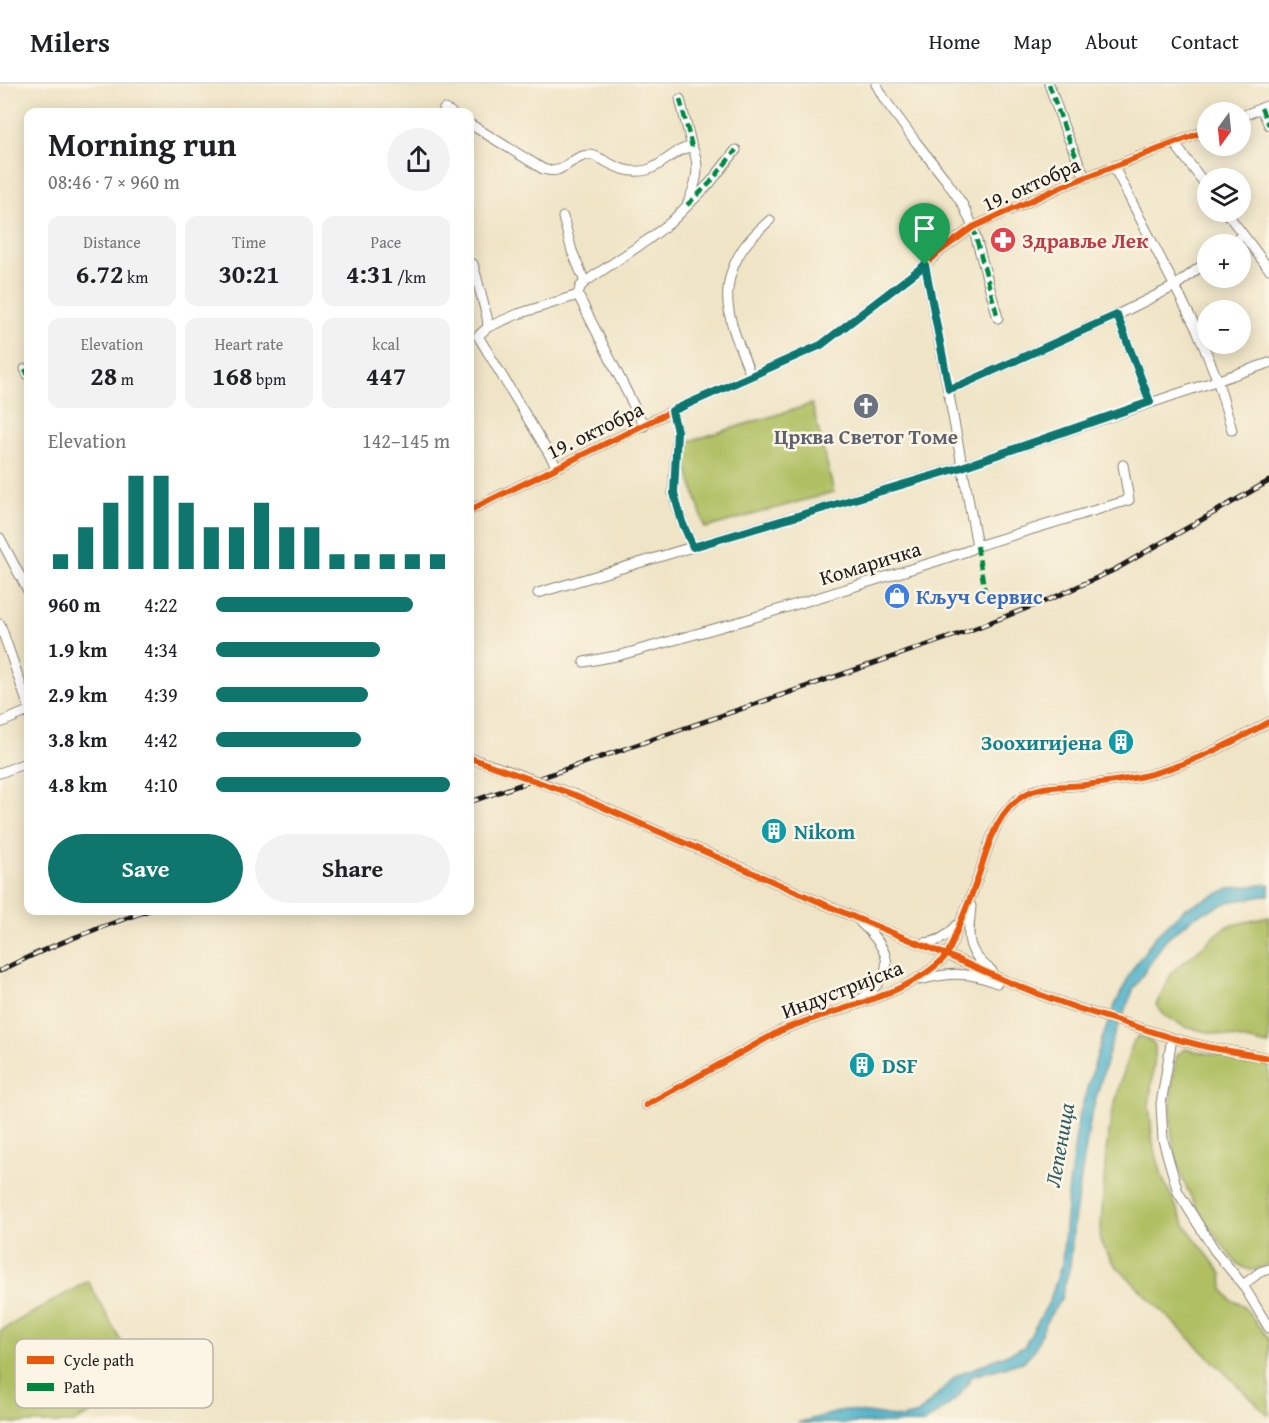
<!DOCTYPE html>
<html lang="en">
<head>
<meta charset="utf-8">
<style>
  :root { --surface:#fff; --page:#f2f2f2; --text:#202124; --muted:#757577; --line:#e0e0e0; --accent:#0f766e }
  body { margin:0; font-family:"Gentium Book Plus",serif; background:var(--page); color:var(--text); height:100vh; display:flex; flex-direction:column; font-size:22px; white-space:nowrap }
  * { box-sizing:border-box; margin:0 }
  p { font-size:20px; color:var(--muted) }
  .icon { flex:none; width:33px; height:33px; fill:none; stroke:currentColor; stroke-width:2; stroke-linecap:round; stroke-linejoin:round }
  .map { position:relative; flex:1; overflow:hidden }
  .panel { position:absolute; left:24px; top:24px; width:450px; height:807px; display:flex; flex-direction:column; background:var(--surface); border-radius:12px; box-shadow:0 3px 15px #0003 }
  .panel>* { flex:none }
  .needle { width:39px; rotate:195deg }
  .buttons { position:absolute; left:1197px; top:18px; display:grid; gap:12px }
  .buttons a { display:grid; place-items:center; width:54px; height:54px; border-radius:50%; background:var(--surface); box-shadow:0 3px 15px #0003; font-size:30px }
  .pin { position:absolute; display:grid; place-items:center; width:51px; height:51px; color:#fff; margin:-62px -26px; border-radius:50% 50% 50% 0; rotate:-45deg; box-shadow:0 0 6px #0007 }
  .pin .icon { rotate:45deg }
  .round { display:grid; place-items:center; flex:none; width:63px; height:63px; border-radius:32px; background:var(--page) }
  .summary { display:flex; align-items:center; justify-content:space-between; height:102px; padding:0 24px }
  h1 { font-size:33px; font-weight:800; line-height:45px }
  .figures { display:grid; grid-template-columns:repeat(3,1fr); gap:9px; height:102px; padding:6px 24px }
  .figures div { display:grid; align-content:center; border-radius:12px; background:var(--page); text-align:center }
  .figures b { font-size:26px; font-weight:800 }
  .figures small { font-size:16px; font-weight:400 }
  .figures p { font-size:16px }
  .chart { height:168px; padding:12px 24px }
  .chart p { display:flex; justify-content:space-between }
  .chart svg { width:100%; height:108px; margin-top:6px; stroke:var(--accent); stroke-width:6 }
  .action { display:flex; gap:12px; margin-top:auto; padding:12px 24px }
  .action a { flex:1; height:69px; border-radius:36px; background:var(--accent); color:#fff; font-size:24px; font-weight:800; line-height:69px; text-align:center }
  .action a+a { background:var(--page); color:var(--text) }
  ul { padding:0 24px; list-style:none; font-size:20px }
  li { display:grid; grid-template-columns:96px 72px 1fr; align-items:center; height:45px }
  li i { height:15px; border-radius:8px; background:var(--accent) }
  header { display:flex; align-items:center; gap:36px; box-sizing:border-box; height:84px; padding:0 30px; background:var(--surface); border-bottom:2px solid var(--line) }
  header strong { font-size:28px }
  nav { display:flex; gap:33px; margin-inline-start:auto; font-size:21px }
  .map>svg:first-child { display:block }
  .green { fill:#afbf62; stroke:#666e3f; stroke-width:1.5 }
  .water { fill:#49afc8; stroke:#326672; stroke-width:1.5 }
  .lines { fill:none; stroke-linecap:round; stroke-linejoin:round }
  .minor-casing { stroke:#868071; stroke-width:11 }
  .minor { stroke:#fff; stroke-width:9 }
  .rail-casing { stroke:#1c1c1c; stroke-width:5 }
  .rail { stroke:#fcf5e5; stroke-width:3; stroke-dasharray:9; stroke-linecap:butt }
  .minor-bridge-casing { stroke:#868071; stroke-width:11; stroke-linecap:butt }
  .minor-bridge { stroke:#fff; stroke-width:9 }
  .quiet { stroke:#00873e; stroke-width:4.5; stroke-dasharray:9 4.5; stroke-linecap:butt }
  .cycleway-casing { stroke:#fcf5e5; stroke-width:10 }
  .cycleway { stroke:#e8590c; stroke-width:6 }
  .route-casing { stroke:#fff; stroke-width:12 }
  .route { stroke:#0f766e; stroke-width:8 }
  .labels { text-anchor:middle; dominant-baseline:central; stroke-width:5; stroke-linejoin:round; paint-order:stroke }
  .street-label { font-size:21px; fill:#1c1c1c; stroke:#fcf5e5 }
  .health-label { font-size:21px; font-weight:bold; fill:#be3a42; stroke:#fcf5e5; text-anchor:start }
  .worship-label { font-size:21px; font-weight:bold; fill:#5b616d; stroke:#fcf5e5 }
  .shop-label { font-size:21px; font-weight:bold; fill:#366cbe; stroke:#fcf5e5; text-anchor:start }
  .culture-label { font-size:21px; font-weight:bold; fill:#0d838f; stroke:#fcf5e5; text-anchor:start }
  .water-label { font-size:22px; font-style:italic; fill:#305e69; stroke:#fcf5e5 }
  .key { fill:#fcf5e5; stroke:#b9b4a9; stroke-width:1.5 }
  .key-label { font-size:16px; fill:#1c1c1c }
</style>
</head>
<body>
<header>
<strong>Milers</strong>
<nav><a>Home</a><a>Map</a><a>About</a><a>Contact</a></nav>
</header>
<div class="map">
<svg width="1269" height="1339" viewBox="0 0 1269 1339">
  <rect width="100%" height="100%" fill="#fcf5e5"/>
  <filter id="ink" filterUnits="userSpaceOnUse"><feTurbulence type="fractalNoise" baseFrequency=".0167" numOctaves="2"/><feDisplacementMap in="SourceGraphic" scale="12" xChannelSelector="R" yChannelSelector="G"/><feConvolveMatrix kernelMatrix="1 2 1 2 8 2 1 2 1" color-interpolation-filters="sRGB"/></filter>
  <filter id="wash" filterUnits="userSpaceOnUse"><feTurbulence type="fractalNoise" baseFrequency=".008" numOctaves="4" result="noise"/><feDisplacementMap in="SourceGraphic" scale="24" xChannelSelector="R" yChannelSelector="G"/><feGaussianBlur stdDeviation="1.35" result="paint"/><feColorMatrix in="noise" values="0 0 0 0 0 0 0 0 0 0 0 0 0 0 0 0 0 1.4 0 .05"/><feComposite in="paint" operator="in"/></filter>
  <g filter="url(#wash)">
    <rect width="100%" height="100%" fill="#efe4c6"/>
    <!-- green -->
    <g class="green">
      <polygon points="812,320 834,408 705,444 680,360"/>
      <polygon points="1269,833 1269,961 1185,943 1165,932 1156,921 1172,888 1227,842"/>
      <polygon points="1138,952 1146,954 1155,961 1155,971 1149,1022 1153,1059 1163,1095 1185,1141 1222,1190 1223,1205 1231,1216 1243,1221 1269,1256 1269,1332 1113,1179 1100,1157 1106,1067 1112,1030 1126,979 1133,959"/>
      <path d="M1185,965l84,16v199c-5,1 -12,6 -17,6 -15,-1 -25,-20 -33,-30 -47,-60 -57,-111 -42,-185z"/>
      <polygon points="88,1197 138,1288 140,1295 133,1305 74,1339 0,1339 0,1247"/>
    </g>
    <!-- water -->
    <polygon class="water" points="1269,800 1269,811 1229,818 1196,832 1166,855 1134,904 1112,957 1091,1032 1074,1137 1070,1182 1061,1215 1047,1236 1035,1265 1023,1278 972,1292 959,1312 949,1321 924,1339 797,1339 845,1326 902,1334 918,1330 956,1292 1024,1263 1050,1216 1062,1179 1068,1109 1078,1035 1102,955 1115,921 1132,886 1154,854 1184,825 1230,804"/>
  </g>
  <g filter="url(#ink)">
    <g class="lines">
      <!-- minor casing -->
      <g class="minor-casing">
        <g id="minor">
          <polyline points="876,0 885,16 916,58 946,96 963,121 973,143 998,234"/>
          <polyline points="1049,0 1065,46 1085,93"/>
          <polyline points="680,15 692,63"/>
          <polyline points="1261,24 1269,41"/>
          <polyline points="444,25 451,28"/>
          <polyline points="1240,33 1269,21"/>
          <path d="M470,40l73,45c4,1 9,3 14,1 10,-3 21,-16 33,-15 4,0 9,3 13,5 14,8 27,14 44,10 16,-4 28,-22 45,-23 10,20 3,40 -5,58"/>
          <polyline points="1174,59 1208,104"/>
          <polyline points="1114,83 1198,248 1217,295 1232,346"/>
          <polyline points="1226,128 1269,185"/>
          <polyline points="563,133 572,167 585,198 580,203 578,211 644,342"/>
          <polyline points="1230,160 1243,151"/>
          <polyline points="473,180 487,233 488,243 478,252 557,383"/>
          <polyline points="925,181 977,462"/>
          <polyline points="585,198 649,155 671,138 710,99 736,66"/>
          <polyline points="1117,231 1150,318"/>
          <polyline points="488,243 518,230 578,211"/>
          <polyline points="25,285 28,291"/>
          <path d="M751,292c-17,-46 -39,-82 -7,-129 7,-10 17,-19 26,-27"/>
          <polyline points="949,305 961,301 1117,231 1175,202 1208,177"/>
          <polyline points="672,327 677,347 673,409 682,438 693,463"/>
          <polyline points="470,426 672,327 821,261 925,181 939,168 973,143 1063,102 1208,46"/>
          <polyline points="0,454 28,507"/>
          <polyline points="538,509 961,383 1269,279"/>
          <polyline points="0,540 28,621"/>
          <polyline points="584,578 621,571 742,537 937,477 967,467 977,462 1129,416 1123,381"/>
          <polyline points="0,639 28,627"/>
          <polyline points="470,674 506,686"/>
          <polyline points="0,689 28,678"/>
          <polyline points="575,711 856,834 947,871 1006,897 1041,911 1077,924 1172,954 1207,963 1269,974"/>
          <path d="M971,822c-3,32 -7,44 21,65"/>
          <path d="M860,838c31,29 39,49 1,77"/>
          <path d="M923,859c16,-1 23,-6 34,-18"/>
          <path d="M920,896c28,-7 49,-9 77,3"/>
          <polyline points="1172,954 1161,1020 1163,1056 1178,1108 1215,1167 1243,1201 1269,1244"/>
          <path d="M646,1021l134,-74c51,-22 126,-33 165,-74 6,-7 9,-20 13,-29 7,-17 14,-33 20,-51 10,-29 17,-64 45,-81 18,-12 42,-9 62,-11 18,-2 37,-5 54,-8 46,-10 90,-32 130,-55"/>
          <polyline points="1243,1201 1260,1188 1269,1185"/>
        </g>
      </g>
      <!-- minor -->
      <use href="#minor" class="minor"/>
      <!-- rail casing -->
      <g class="rail-casing">
        <g id="rail">
          <polyline points="470,718 968,547 1053,514 1116,485 1269,397"/>
          <path d="M0,887c48,-25 98,-43 150,-61"/>
        </g>
      </g>
      <!-- rail -->
      <use href="#rail" class="rail"/>
      <!-- minor-bridge casing -->
      <g class="minor-bridge-casing">
        <polyline id="minor-bridge" points="506,686 575,711"/>
      </g>
      <!-- minor-bridge -->
      <use href="#minor-bridge" class="minor-bridge"/>
      <!-- quiet -->
      <g class="quiet">
        <polyline points="1049,0 1065,46 1085,93"/>
        <polyline points="680,15 692,63"/>
        <polyline points="1261,24 1269,41"/>
        <polyline points="687,121 710,99 736,66"/>
        <polyline points="973,143 998,234"/>
        <polyline points="25,285 28,291"/>
        <polyline points="977,462 986,514"/>
      </g>
      <!-- cycleway casing -->
      <g class="cycleway-casing">
        <g id="cycleway">
          <polyline points="470,426 672,327 821,261 925,181 939,168 973,143 1063,102 1208,46"/>
          <polyline points="470,674 575,711 856,834 947,871 1006,897 1041,911 1077,924 1172,954 1207,963 1269,974"/>
          <path d="M646,1021l134,-74c51,-22 126,-33 165,-74 6,-7 9,-20 13,-29 7,-17 14,-33 20,-51 10,-29 17,-64 45,-81 18,-12 42,-9 62,-11 18,-2 37,-5 54,-8 46,-10 90,-32 130,-55"/>
        </g>
      </g>
      <!-- cycleway -->
      <use href="#cycleway" class="cycleway"/>
    </g>
  </g>
  <g class="lines" filter="url(#ink)">
    <!-- route casing -->
    <g class="route-casing">
      <polygon id="route" points="925,181 949,305 961,301 1117,231 1150,318 962,383 693,463 682,438 674,409 677,347 672,327 821,261"/>
    </g>
    <!-- route -->
    <use href="#route" class="route"/>
  </g>
  <!-- icons -->
  <defs>
    <g id="pharmacy-disc" transform="scale(1.35)"><circle r="9.5" fill="#e0444e" stroke="#fcf5e5"/><path d="M-2-6h4v4h4v4h-4v4h-4v-4h-4v-4h4Z" fill="#fff"/></g>
    <g id="church-disc" transform="scale(1.35)"><circle r="9.5" fill="#6b7280" stroke="#fcf5e5"/><path d="M-1.2-6h2.4v3.5h3.3v2.4h-3.3V6h-2.4V-.1h-3.3v-2.4h3.3Z" fill="#fff"/></g>
    <g id="shop-disc" transform="scale(1.35)"><circle r="9.5" fill="#3f7fe0" stroke="#fcf5e5"/><path d="M-5-2.5h2.3a2.7 3.5 0 0 1 5.4 0H5L5.5 6h-11ZM-1.5-2.5h3a1.5 2.3 0 0 0-3 0Z" fill="#fff"/></g>
    <g id="building-disc" transform="scale(1.35)"><circle r="9.5" fill="#0f9aa8" stroke="#fcf5e5"/><path d="M-4-6H4V6H1V3H-1V6H-4ZM-2.5-4.3h1.7v1.8h-1.7ZM.8-4.3h1.7v1.8H.8ZM-2.5-1h1.7V.8h-1.7ZM.8-1h1.7V.8H.8Z" fill="#fff"/></g>
  </defs>
  <g fill-rule="evenodd">
    <use href="#pharmacy-disc" x="1003" y="156"/>
    <use href="#church-disc" x="866" y="322"/>
    <use href="#shop-disc" x="897" y="512"/>
    <use href="#building-disc" x="1121" y="658"/>
    <use href="#building-disc" x="774" y="747"/>
    <use href="#building-disc" x="862" y="981"/>
  </g>
  <g class="labels">
    <!-- street labels -->
    <g class="street-label">
      <text transform="translate(1031 100) rotate(-24)">19. октобра</text>
      <text transform="translate(595 346) rotate(-26)">19. октобра</text>
      <text transform="translate(870 479) rotate(-17)">Комаричка</text>
      <text transform="translate(842 905) rotate(-21)">Индустријска</text>
    </g>
    <!-- health labels -->
    <g class="health-label">
      <text x="1022" y="156">Здравље Лек</text>
    </g>
    <!-- worship labels -->
    <g class="worship-label">
      <text x="866" y="352">Црква Светог Томе</text>
    </g>
    <!-- shop labels -->
    <g class="shop-label">
      <text x="916" y="512">Кључ Сервис</text>
    </g>
    <!-- culture labels -->
    <g class="culture-label">
      <text x="1102" y="658" text-anchor="end">Зоохигијена</text>
      <text x="794" y="747">Nikom</text>
      <text x="882" y="981">DSF</text>
    </g>
    <!-- water labels -->
    <g class="water-label">
      <text transform="translate(1059 1061) rotate(-80)">Лепеница</text>
    </g>
  </g>
  <!-- legend -->
  <rect x="15" y="1255" width="198" height="69" rx="9" class="key"/>
  <rect x="27" y="1272" width="27" height="8" fill="#e8590c"/>
  <rect x="27" y="1299" width="27" height="8" fill="#00873e"/>
  <g class="key-label">
    <text x="64" y="1282">Cycle path</text>
    <text x="64" y="1309">Path</text>
  </g>
</svg>
<div class="buttons">
<a><svg class="needle" viewBox="-14 -14 28 28"><path d="M0-13l5 13h-10z" fill="#e53935"/><path d="M0 13l5-13h-10z" fill="#757577"/></svg></a>
<a><svg class="icon" aria-label="layers" viewBox="0 0 24 24"><path d="M12 4l9 5-9 5-9-5zM3 14l9 5 9-5"/></svg></a>
<a>+</a>
<a>−</a>
</div>
<div class="pin" style="left:925px;top:181px;background:#1e9e55"><svg class="icon" aria-label="arrive" viewBox="0 0 24 24"><path d="M6 21V4h12l-3 4 3 4H6"/></svg></div>
<section class="panel">
<div class="summary"><div><h1>Morning run</h1><p>08:46 · 7 × 960 m</p></div><a class="round"><svg class="icon" aria-label="share" viewBox="0 0 24 24"><path d="M12 15V3M7 8l5-5 5 5M5 13v7h14v-7"/></svg></a></div>
<div class="figures">
<div><p>Distance</p><b>6.72<small> km</small></b></div>
<div><p>Time</p><b>30:21</b></div>
<div><p>Pace</p><b>4:31<small> /km</small></b></div>
</div>
<div class="figures">
<div><p>Elevation</p><b>28<small> m</small></b></div>
<div><p>Heart rate</p><b>168<small> bpm</small></b></div>
<div><p>kcal</p><b>447</b></div>
</div>
<div class="chart"><p><span>Elevation</span>142–145 m</p>
<svg viewBox="0 0 160 44" preserveAspectRatio="none"><path d="M5 44V38M15 44V27M25 44V17M35 44V6M45 44V6M55 44V17M65 44V27M75 44V27M85 44V17M95 44V27M105 44V27M115 44V38M125 44V38M135 44V38M145 44V38M155 44V38"/></svg>
</div>
<ul>
<li><b>960 m</b>4:22<i style="width:84%"></i></li>
<li><b>1.9 km</b>4:34<i style="width:70%"></i></li>
<li><b>2.9 km</b>4:39<i style="width:65%"></i></li>
<li><b>3.8 km</b>4:42<i style="width:62%"></i></li>
<li><b>4.8 km</b>4:10<i style="width:100%"></i></li>
</ul>
<div class="action"><a>Save</a><a>Share</a></div>
</section>
</div>
</body>
</html>
